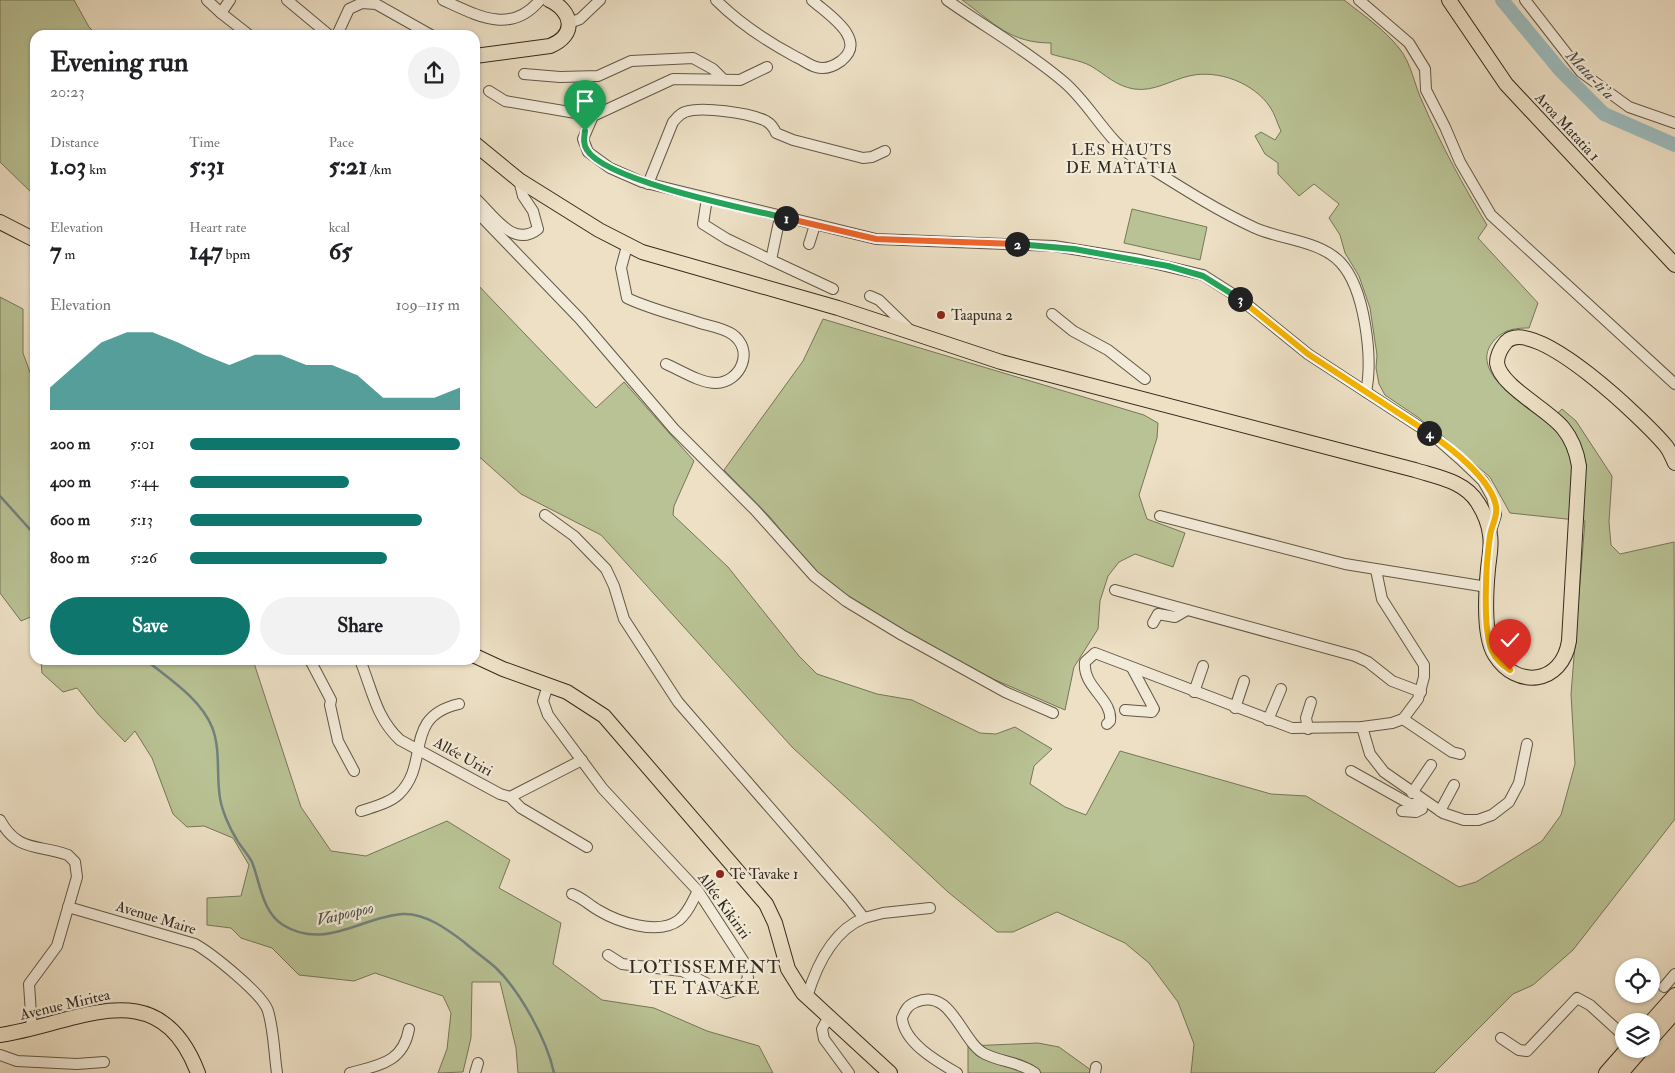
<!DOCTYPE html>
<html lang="en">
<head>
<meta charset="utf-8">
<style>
  :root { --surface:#fff; --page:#f2f2f2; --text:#202124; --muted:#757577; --accent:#0f766e }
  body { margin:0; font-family:"IM FELL Double Pica",serif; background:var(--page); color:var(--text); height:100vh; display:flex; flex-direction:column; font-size:19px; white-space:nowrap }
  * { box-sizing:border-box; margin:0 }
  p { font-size:16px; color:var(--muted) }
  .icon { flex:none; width:28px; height:28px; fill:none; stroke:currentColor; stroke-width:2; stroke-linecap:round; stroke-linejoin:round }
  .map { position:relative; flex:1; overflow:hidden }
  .side { position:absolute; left:30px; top:30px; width:450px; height:635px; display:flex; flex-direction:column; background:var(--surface); border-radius:15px; box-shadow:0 1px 4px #0004 }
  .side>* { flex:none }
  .controls { position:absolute; left:1615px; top:958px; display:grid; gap:10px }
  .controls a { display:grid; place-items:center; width:45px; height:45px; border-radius:50%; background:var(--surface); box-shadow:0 1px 4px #0004; font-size:25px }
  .pin { position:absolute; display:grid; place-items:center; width:42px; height:42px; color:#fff; margin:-51px -21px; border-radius:50% 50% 50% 0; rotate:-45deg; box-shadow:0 0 5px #0007 }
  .pin .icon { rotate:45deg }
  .km { position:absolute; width:25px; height:25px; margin:-12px; border-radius:50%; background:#222; color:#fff; font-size:14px; line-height:25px; text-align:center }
  .round { display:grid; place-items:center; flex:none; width:52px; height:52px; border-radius:26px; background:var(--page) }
  .head { display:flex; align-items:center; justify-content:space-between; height:85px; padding:0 20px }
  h1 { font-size:28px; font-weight:700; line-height:38px }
  .stats { display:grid; grid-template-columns:repeat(3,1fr); gap:8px; height:85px; padding:5px 20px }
  .stats div { display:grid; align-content:center }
  .stats b { font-size:25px; font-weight:700 }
  .stats small { font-size:14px; font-weight:400 }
  .stats p { font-size:14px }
  .chart { height:140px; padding:10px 20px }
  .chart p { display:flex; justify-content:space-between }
  .chart svg { width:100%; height:90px; margin-top:5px; fill:var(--accent); opacity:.7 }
  .cta { display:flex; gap:10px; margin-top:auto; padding:10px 20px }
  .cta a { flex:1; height:58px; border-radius:30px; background:var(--accent); color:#fff; font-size:20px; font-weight:700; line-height:58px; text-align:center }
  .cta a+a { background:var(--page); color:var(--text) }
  ul { padding:0 20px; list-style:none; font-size:16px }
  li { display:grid; grid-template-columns:80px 60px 1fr; align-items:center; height:38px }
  li i { height:12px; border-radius:6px; background:var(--accent) }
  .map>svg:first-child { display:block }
  .green { fill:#b9c294; stroke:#767659 }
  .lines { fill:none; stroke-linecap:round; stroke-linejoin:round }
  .stream { stroke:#72817d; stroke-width:2.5 }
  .river { stroke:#9cbbbd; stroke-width:14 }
  .minor-casing { stroke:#615748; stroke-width:12 }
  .major-casing { stroke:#32291e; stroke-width:16 }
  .minor { stroke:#f3ebd9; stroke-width:10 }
  .major { stroke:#ede0c5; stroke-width:14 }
  .split-1-casing { stroke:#fff; stroke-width:10 }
  .split-2-casing { stroke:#fff; stroke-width:10 }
  .split-3-casing { stroke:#fff; stroke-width:10 }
  .split-4-casing { stroke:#fff; stroke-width:10 }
  .split-5-casing { stroke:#fff; stroke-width:10 }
  .split-1 { stroke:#22a559; stroke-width:6 }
  .split-2 { stroke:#f0652b; stroke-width:6 }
  .split-3 { stroke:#22a559; stroke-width:6 }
  .split-4 { stroke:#f5b400; stroke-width:6 }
  .split-5 { stroke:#f5b400; stroke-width:6 }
  .poi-dot { fill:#8f2418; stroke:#f3ebd9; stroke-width:2 }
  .labels { text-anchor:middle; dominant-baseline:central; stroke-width:4.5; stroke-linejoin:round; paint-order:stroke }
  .street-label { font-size:15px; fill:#32291e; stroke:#f3ebd9 }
  .poi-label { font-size:15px; fill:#32291e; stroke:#f3ebd9; text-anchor:start }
  .water-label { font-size:16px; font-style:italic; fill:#4c4e46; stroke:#f3ebd9 }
  .neighbourhood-label { font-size:16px; letter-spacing:1px; fill:#32291e; stroke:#f3ebd9 }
  .quarter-label { font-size:18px; letter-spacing:1px; fill:#32291e; stroke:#f3ebd9 }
</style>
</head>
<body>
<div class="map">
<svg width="1675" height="1073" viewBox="0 0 1675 1073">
  <rect width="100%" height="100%" fill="#ede0c5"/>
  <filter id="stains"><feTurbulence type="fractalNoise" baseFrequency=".004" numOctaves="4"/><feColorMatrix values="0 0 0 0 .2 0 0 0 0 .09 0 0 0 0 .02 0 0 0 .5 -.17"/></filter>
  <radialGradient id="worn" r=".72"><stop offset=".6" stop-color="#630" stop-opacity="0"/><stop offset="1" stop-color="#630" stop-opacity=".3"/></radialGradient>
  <!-- green -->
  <g class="green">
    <polygon points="0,0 74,0 89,27 97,35 35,35 35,196 0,162"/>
    <path d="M962,0h382c19,15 40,29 55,48 13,16 15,37 24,55 18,42 40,82 64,122l-9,13 60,65 -9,25c-16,0 -27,2 -37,15 -23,30 36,64 55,80l15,-14 14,12 36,55 -3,46 2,23 9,9 54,-12 1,277 -102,131 -40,35 -20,9 -79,79h-243l3,-29 -16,-42 -29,-39 -24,-20 -68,-31 -44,20h-16l-49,-40 -156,-145 -191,-212 -80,-41 -46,-41v-171l121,126 28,-26 70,79 -20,45 -1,9 55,52 71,89 18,18 60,20 35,6 68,33 16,1 19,-7 37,22 -18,17 -4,18 35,23 21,8 34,-64 151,43 35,2 153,91 17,-5 66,-41 19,-26 14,-51 -4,-70 14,-173 -75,-8 -20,-36 -71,-59 -34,-23 -6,-11 -3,-16 1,-13 -7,-47 -11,-32 -14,-23 -5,-18 -11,-17 10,-14 -25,-20 -15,12 -21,-22v-11l-13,-9 -10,-18 6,-4 14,8 6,-9c-4,-8 -6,-17 -11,-24 -16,-24 -52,-38 -81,-31 -18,4 -35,16 -55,13 -18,-3 -28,-14 -43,-23 -11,-6 -28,-8 -40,-12v-11c-41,0 -57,-20 -89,-43z"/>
    <polygon points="1132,209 1207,227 1200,260 1124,243"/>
    <polygon points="0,297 23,309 23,353 35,386 35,615 21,621 0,593"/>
    <polygon points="823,319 1144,415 1158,423 1157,438 1139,495 1147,519 1185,533 1173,567 1135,554 1119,562 1108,576 1100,601 1098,629 1074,667 1065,710 993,679 929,646 845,594 817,574 770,517 724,470 803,361"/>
    <polygon points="41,660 253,660 301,807 331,851 366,856 447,821 510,860 499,888 561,923 553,964 602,1000 654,1008 707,1031 759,1046 773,1073 518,1073 516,1048 500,982 472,982 471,1038 463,1072 438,1073 447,1049 451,1013 443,996 375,973 354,981 299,975 272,948 241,938 231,928 207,925 207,898 241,896 249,865 233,838 204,826 187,827 173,814 152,758 135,731 125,742 98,714 77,688 63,692 42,673"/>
    <polygon points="1038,1043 1059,1047 1095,1073 968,1073 968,1046"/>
  </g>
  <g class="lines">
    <!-- stream -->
    <g class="stream">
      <polyline points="0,496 35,535"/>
      <path d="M146,660c23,19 54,38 66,67 9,22 4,48 8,71 2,13 10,31 17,42 4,7 11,14 15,22 8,20 10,50 31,63 42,26 80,-9 120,-11 22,-1 44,15 61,28 10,9 22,17 32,26 24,23 51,72 58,105"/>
    </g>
    <!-- river -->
    <polyline class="river" points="1502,0 1560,70 1604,114 1675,145"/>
    <!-- minor casing -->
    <g class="minor-casing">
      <g id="minor">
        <polyline points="207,0 221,13 230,0"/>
        <polyline points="287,0 329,35"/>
        <path d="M443,0c35,16 68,35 97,0"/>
        <path d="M716,0c24,24 50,41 80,57 7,3 13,8 20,10 9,3 18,-1 25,-6 28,-22 -14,-47 -29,-61"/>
        <path d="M947,0c38,27 81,51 117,82 28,24 43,60 75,79 37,23 75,48 114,66 27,13 66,13 87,35 25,26 33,96 26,130"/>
        <polyline points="1359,0 1409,43 1425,69 1426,90 1445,127 1460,162 1491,215 1675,384"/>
        <polyline points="1525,0 1581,72 1629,107 1675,123"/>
        <polyline points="221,13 249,35"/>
        <polyline points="569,23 580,19 600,0"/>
        <polyline points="337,35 349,9 362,3 376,4 431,35"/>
        <polyline points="767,67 740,80 673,79 593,116 583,139 588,152 610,168 642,182 876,239 1054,246 1140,260 1203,275 1239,298 1308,354 1435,437 1460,459 1483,481 1492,497 1496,515 1490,534"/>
        <polyline points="524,74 560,77 598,76 631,61 693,58 713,69 722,78"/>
        <polyline points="489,91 505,101 593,116"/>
        <path d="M648,184l25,-62c4,-4 6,-8 12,-10 16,-6 65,1 81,9 5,3 8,7 10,12l17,7 70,18 9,-1 13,-6"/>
        <path d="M475,198c18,16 38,51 63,31l-5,-18 -10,-15 -4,-16"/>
        <polyline points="707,198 703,224 727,239 771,260"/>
        <polyline points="475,210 580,319 674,429 755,510 814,576 846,601 902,635 1005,692 1053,713"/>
        <polyline points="780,217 771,260 833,289"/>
        <polyline points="809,244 815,225"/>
        <path d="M627,246l-6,22 6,30c23,11 49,17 73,25 10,3 23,5 32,11 23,16 9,48 -16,49 -16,0 -36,-13 -50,-19"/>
        <polyline points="870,296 879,300 911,331"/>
        <polyline points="1052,314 1073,331 1108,350 1145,379"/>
        <path d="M545,515l29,21 32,33 8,17 10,33 54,83 172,198 14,18c-32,13 -48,49 -57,79"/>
        <polyline points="1160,516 1345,564 1487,587"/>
        <polyline points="1115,590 1355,656 1368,662 1392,681 1421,692"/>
        <polyline points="1153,623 1158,614 1175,617 1187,610"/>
        <polyline points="310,660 331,700 330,705 338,741 354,771"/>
        <path d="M360,660c12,29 16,58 40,80l100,54 10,3 11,11 66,39"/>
        <polyline points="548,685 543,701 548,715 603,789 698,891 746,965 748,978 742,988 726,993 682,971 622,964 608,955"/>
        <polyline points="1194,692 1203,666"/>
        <polyline points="1235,708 1244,681"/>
        <polyline points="1125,710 1152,712 1154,709 1132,668"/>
        <polyline points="1403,719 1452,752 1460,754"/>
        <polyline points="1268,720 1281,689"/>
        <path d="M1107,724l3,-3c3,-22 -28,-34 -25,-59l10,-9 197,75 70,-1 30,-4 11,-4 15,-20 6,-22v-12l-42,-66 -6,-29"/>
        <polyline points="1362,727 1370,754 1384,772 1443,813 1464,820 1478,820 1492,815 1509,802 1519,783 1527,744"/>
        <polyline points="1308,729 1306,718 1311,702"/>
        <polyline points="1351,771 1410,804 1422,804"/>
        <polyline points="1412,793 1431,765"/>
        <polyline points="510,797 582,760"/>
        <path d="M361,811c12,-4 29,-8 38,-17 32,-31 3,-77 60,-90"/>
        <polyline points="1402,811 1416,812 1422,809"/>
        <polyline points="1440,811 1454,785"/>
        <path d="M0,820c18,33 39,24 68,35l7,7 2,15 -20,69 -28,38 3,45"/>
        <path d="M572,894c11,4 17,11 26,16 20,12 60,26 81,10 10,-8 13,-19 19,-29"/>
        <path d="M68,907l127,37c16,9 68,50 73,67 6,20 6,42 9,62"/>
        <polyline points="864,918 883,913 930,908"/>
        <polyline points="1664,987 1675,974"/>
        <polyline points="829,1016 822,1029 824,1039 849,1073"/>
        <polyline points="1501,1038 1519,1050 1527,1051 1577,998 1590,1005 1624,1036"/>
        <polyline points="0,1055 17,1061 77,1064 104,1062"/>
        <path d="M350,1073c29,-8 53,-10 59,-44"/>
        <polyline points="475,1073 478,1063"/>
        <path d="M957,1073c-19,-11 -53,-30 -55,-55 3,-8 6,-13 14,-16 36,-15 45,40 69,52 16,8 35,8 50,19"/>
        <polyline points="1095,1073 1096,1067"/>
      </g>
    </g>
    <!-- major casing -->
    <g class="major-casing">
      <g id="major">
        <polyline points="1449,0 1506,84 1675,265"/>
        <path d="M475,56l75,-10c27,-11 23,-35 -1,-46"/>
        <path d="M475,144l44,36 80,50 43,22 196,56 163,54 414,108c22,7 50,11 63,33 5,8 11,21 12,32 2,10 -1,23 -2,34 -2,21 -5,68 7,86 21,34 67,30 74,-14l10,-175c-2,-13 -7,-27 -16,-38 -15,-19 -63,-42 -66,-65 0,-8 4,-15 9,-21 28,-29 141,81 160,104 4,5 6,11 9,17"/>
        <polyline points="0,222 35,240"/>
        <polyline points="475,656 503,669 567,692 604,716 766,904 775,923 788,969 803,993 890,1073"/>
        <polyline points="1651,1022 1675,995"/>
        <path d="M0,1035c77,-11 158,-67 198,38"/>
        <polyline points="1651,1039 1675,1012"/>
        <polyline points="1606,1073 1627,1049"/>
        <polyline points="1621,1073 1642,1049"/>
      </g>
    </g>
    <!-- minor -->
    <use href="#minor" class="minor"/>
    <!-- major -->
    <use href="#major" class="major"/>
  </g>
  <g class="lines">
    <!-- split-1 casing -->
    <g class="split-1-casing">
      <path id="split-1" d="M585,131c-1,7 -2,13 2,19 19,31 160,59 199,68"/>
    </g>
    <!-- split-2 casing -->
    <g class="split-2-casing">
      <polyline id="split-2" points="786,218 876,239 1017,244"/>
    </g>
    <!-- split-3 casing -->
    <g class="split-3-casing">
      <polyline id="split-3" points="1017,244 1074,249 1168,266 1203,276 1240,299"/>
    </g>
    <!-- split-4 casing -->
    <g class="split-4-casing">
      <polyline id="split-4" points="1240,299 1308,354 1429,433"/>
    </g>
    <!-- split-5 casing -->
    <g class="split-5-casing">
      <path id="split-5" d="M1429,433c22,15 62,46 67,73 2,11 -5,20 -6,30 -4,26 -8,92 2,115 4,9 11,14 18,19"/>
    </g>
    <!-- split-1 -->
    <use href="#split-1" class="split-1"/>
    <!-- split-2 -->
    <use href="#split-2" class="split-2"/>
    <!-- split-3 -->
    <use href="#split-3" class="split-3"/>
    <!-- split-4 -->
    <use href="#split-4" class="split-4"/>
    <!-- split-5 -->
    <use href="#split-5" class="split-5"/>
  </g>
  <!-- markers -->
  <g class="poi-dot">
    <circle cx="941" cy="315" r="5"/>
    <circle cx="720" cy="874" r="5"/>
  </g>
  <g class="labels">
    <!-- street labels -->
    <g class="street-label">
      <text transform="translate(1567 127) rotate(47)">Aroa Matatia 1</text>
      <text transform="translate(463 757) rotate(29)">Allée Uriri</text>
      <text transform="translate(724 906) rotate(54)">Allée Kikiriri</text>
      <text transform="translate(156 918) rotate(17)">Avenue Maire</text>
      <text transform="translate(65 1005) rotate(-13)">Avenue Miritea</text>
    </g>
    <!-- poi labels -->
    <g class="poi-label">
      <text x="951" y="315">Taapuna 2</text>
      <text x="730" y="874">Te Tavake 1</text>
    </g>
    <!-- water labels -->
    <g class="water-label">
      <text transform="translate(1590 75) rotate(46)">Mata-ti'a</text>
      <text transform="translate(345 914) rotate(-13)">Vaipoopoo</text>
    </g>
    <!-- neighbourhood labels -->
    <g class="neighbourhood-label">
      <text x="1122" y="150">LES HAUTS<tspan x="1122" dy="18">DE MATATIA</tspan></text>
    </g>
    <!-- quarter labels -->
    <g class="quarter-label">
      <text x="705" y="967">LOTISSEMENT<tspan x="705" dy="21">TE TAVAKE</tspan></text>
    </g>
  </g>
  <rect width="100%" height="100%" filter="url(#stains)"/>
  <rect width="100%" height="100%" fill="url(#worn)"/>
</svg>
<div class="controls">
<a><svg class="icon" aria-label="locate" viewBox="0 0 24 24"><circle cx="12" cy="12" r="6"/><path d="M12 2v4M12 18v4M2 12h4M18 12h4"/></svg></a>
<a><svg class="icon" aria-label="layers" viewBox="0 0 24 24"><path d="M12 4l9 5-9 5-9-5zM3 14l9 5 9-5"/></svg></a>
</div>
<div class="pin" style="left:585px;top:131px;background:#1e9e55"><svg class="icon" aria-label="arrive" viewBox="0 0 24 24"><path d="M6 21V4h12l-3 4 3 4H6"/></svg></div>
<div class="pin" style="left:1510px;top:670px;background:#d93025"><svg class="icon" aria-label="check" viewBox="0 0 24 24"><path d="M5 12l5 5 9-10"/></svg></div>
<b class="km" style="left:786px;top:218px">1</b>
<b class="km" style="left:1017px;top:244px">2</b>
<b class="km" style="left:1240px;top:299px">3</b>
<b class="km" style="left:1429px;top:433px">4</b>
<section class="side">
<div class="head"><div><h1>Evening run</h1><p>20:23</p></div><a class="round"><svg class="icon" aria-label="share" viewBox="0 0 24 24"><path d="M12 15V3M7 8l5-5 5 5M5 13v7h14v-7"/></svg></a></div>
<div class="stats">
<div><p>Distance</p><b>1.03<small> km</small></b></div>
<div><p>Time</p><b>5:31</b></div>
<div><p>Pace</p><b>5:21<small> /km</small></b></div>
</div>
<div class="stats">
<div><p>Elevation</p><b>7<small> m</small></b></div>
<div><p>Heart rate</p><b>147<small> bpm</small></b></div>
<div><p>kcal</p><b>65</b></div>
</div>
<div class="chart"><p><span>Elevation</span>109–115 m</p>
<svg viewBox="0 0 160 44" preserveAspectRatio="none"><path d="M0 44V33L10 22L20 11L30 6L40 6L50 11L60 17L70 22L80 17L90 17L100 22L110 22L120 27L130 38L140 38L150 38L160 33V44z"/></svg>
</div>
<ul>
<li><b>200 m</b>5:01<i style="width:100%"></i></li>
<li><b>400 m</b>5:44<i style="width:59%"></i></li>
<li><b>600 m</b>5:13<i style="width:86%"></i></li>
<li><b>800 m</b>5:26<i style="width:73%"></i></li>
</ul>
<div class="cta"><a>Save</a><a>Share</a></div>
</section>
</div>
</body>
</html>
